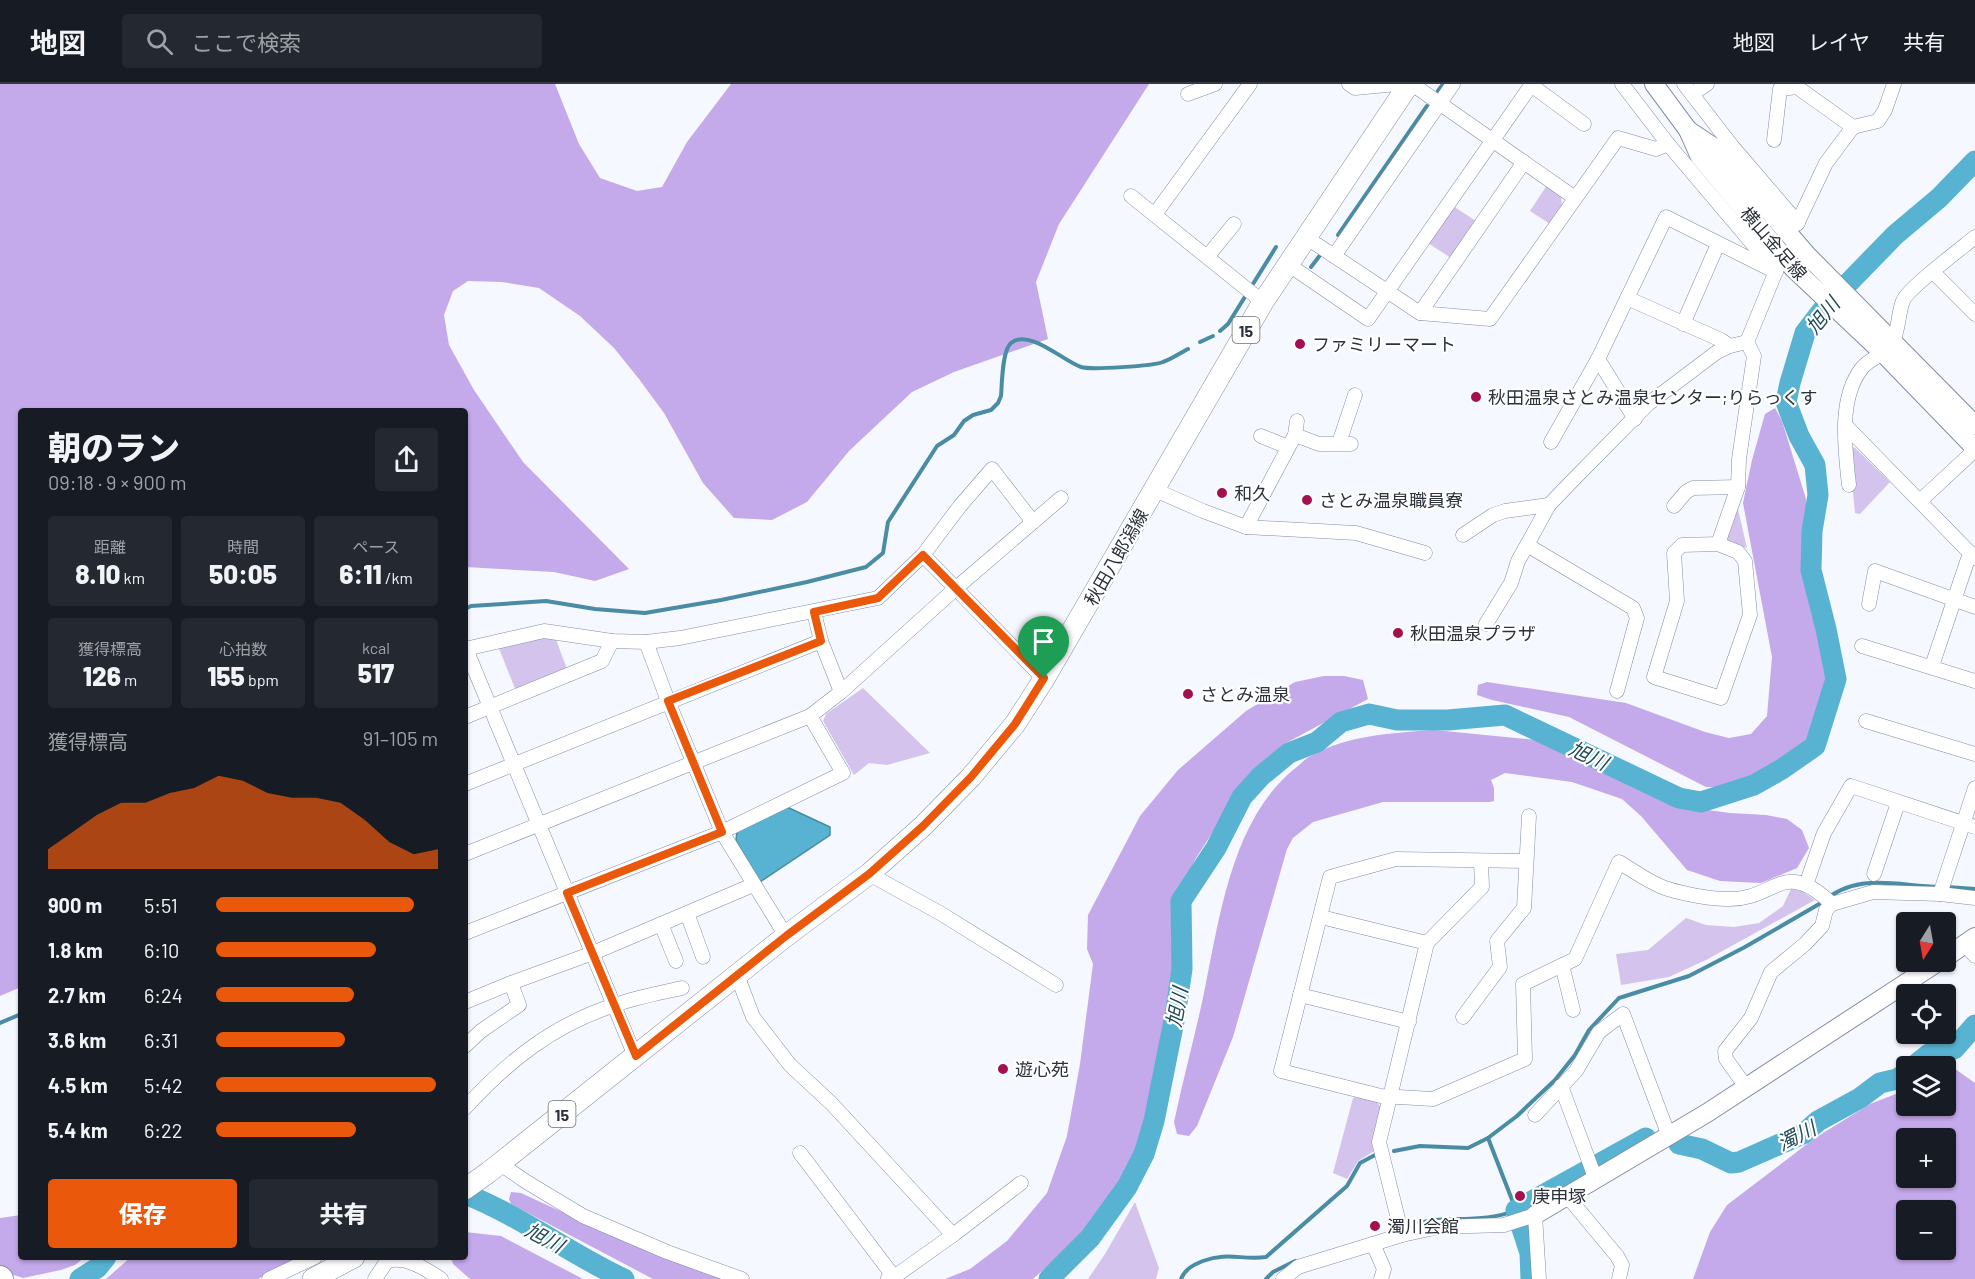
<!DOCTYPE html>
<html lang="ja">
<head>
<meta charset="utf-8">
<style>
  :root { --surface:#171b24; --page:#242831; --text:#f1f3f6; --muted:#9ea1a6; --line:#363941; --accent:#ea580c }
  body { margin:0; font-family:Barlow,"Noto Sans JP",sans-serif; background:var(--page); color:var(--text); height:100vh; display:flex; flex-direction:column; font-size:22px; white-space:nowrap }
  * { box-sizing:border-box; margin:0 }
  p { font-size:20px; color:var(--muted) }
  .icon { flex:none; width:33px; height:33px; fill:none; stroke:currentColor; stroke-width:2; stroke-linecap:round; stroke-linejoin:round }
  .map { position:relative; flex:1; overflow:hidden }
  .sheet { position:absolute; left:18px; top:324px; width:450px; height:852px; display:flex; flex-direction:column; background:var(--surface); border-radius:6px; box-shadow:0 2px 4px #0004 }
  .sheet>* { flex:none }
  .needle { width:39px; rotate:191deg }
  .buttons { position:absolute; left:1896px; top:828px; display:grid; gap:12px }
  .buttons a { display:grid; place-items:center; width:60px; height:60px; border-radius:6px; background:var(--surface); box-shadow:0 2px 4px #0004; font-size:30px }
  .pin { position:absolute; display:grid; place-items:center; width:51px; height:51px; color:#fff; margin:-62px -26px; border-radius:50% 50% 50% 0; rotate:-45deg; box-shadow:0 0 6px #0007 }
  .pin .icon { rotate:45deg }
  .round { display:grid; place-items:center; flex:none; width:63px; height:63px; border-radius:6px; background:var(--page) }
  .headline { display:flex; align-items:center; justify-content:space-between; height:102px; padding:0 30px }
  h1 { font-size:33px; font-weight:800; line-height:45px }
  .stats { display:grid; grid-template-columns:repeat(3,1fr); gap:9px; height:102px; padding:6px 30px }
  .stats div { display:grid; align-content:center; border-radius:6px; background:var(--page); text-align:center }
  .stats b { font-size:26px; font-weight:800 }
  .stats small { font-size:16px; font-weight:400 }
  .stats p { font-size:16px }
  .chart { height:168px; padding:12px 30px }
  .chart p { display:flex; justify-content:space-between }
  .chart svg { width:100%; height:108px; margin-top:6px; fill:var(--accent); opacity:.7 }
  .action { display:flex; gap:12px; margin-top:auto; padding:12px 30px }
  .action a { flex:1; height:69px; border-radius:6px; background:var(--accent); color:#fff; font-size:24px; font-weight:800; line-height:69px; text-align:center }
  .action a+a { background:var(--page); color:var(--text) }
  ul { padding:0 30px; list-style:none; font-size:20px }
  li { display:grid; grid-template-columns:96px 72px 1fr; align-items:center; height:45px }
  li i { height:15px; border-radius:8px; background:var(--accent) }
  header { display:flex; align-items:center; gap:36px; box-sizing:border-box; height:84px; padding:0 30px; background:var(--surface); border-bottom:2px solid var(--line) }
  header strong { font-size:28px }
  nav { display:flex; gap:33px; margin-inline-start:auto; font-size:21px }
  .search { width:420px; height:54px; background:var(--page); display:flex; align-items:center; gap:15px; box-sizing:border-box; padding:0 21px; border-radius:6px; color:var(--muted); font-size:22px }
  .map>svg:first-child { display:block }
  .green { fill:#d4c4ed }
  .forest { fill:#c4a9eb; fill-rule:evenodd }
  .water { fill:#57b3d1; stroke:#4a8ca4; stroke-width:1.5 }
  .lines { fill:none; stroke-linecap:round; stroke-linejoin:round }
  .stream { stroke:#4a8ca4; stroke-width:4 }
  .river { stroke:#57b3d1; stroke-width:21 }
  .street-casing { stroke:#818ea7; stroke-width:15 }
  .secondary-casing { stroke:#818ea7; stroke-width:20 }
  .primary-casing { stroke:#818ea7; stroke-width:22 }
  .highway-casing { stroke:#818ea7; stroke-width:26 }
  .street { stroke:#fff; stroke-width:14 }
  .secondary { stroke:#fff; stroke-width:18 }
  .primary { stroke:#fff; stroke-width:21 }
  .highway { stroke:#fff; stroke-width:24 }
  .route-casing { stroke:#fff; stroke-width:12 }
  .route { stroke:#ea580c; stroke-width:8 }
  .poi-dot { fill:#a4104f; stroke:#fff; stroke-width:2 }
  .labels { text-anchor:middle; dominant-baseline:central; stroke-width:4.5; stroke-linejoin:round; paint-order:stroke }
  .shield { fill:#fff; stroke:#6b7076; stroke-width:1.5 }
  .shield-label { font-size:16px; font-weight:bold; fill:#2c323c }
  .street-label { font-size:18px; fill:#2c323c; stroke:#fff }
  .poi-label { font-size:18px; fill:#2c323c; stroke:#fff; text-anchor:start }
  .water-label { font-size:20px; font-style:italic; fill:#244d5a; stroke:#fff }
</style>
</head>
<body>
<header>
<strong>地図</strong>
<div class="search"><svg class="icon" aria-label="search" viewBox="0 0 24 24"><circle cx="10" cy="10" r="6"/><path d="M15 15l6 6"/></svg>ここで検索</div>
<nav><a>地図</a><a>レイヤ</a><a>共有</a></nav>
</header>
<div class="map">
<svg width="1975" height="1195" viewBox="0 0 1975 1195">
  <rect width="100%" height="100%" fill="#f5f8fe"/>
  <!-- green -->
  <g class="green">
    <polygon points="1547,101 1561,110 1562,123 1550,140 1530,127"/>
    <polygon points="1453,122 1476,137 1451,174 1428,159"/>
    <polygon points="1854,363 1890,398 1860,430 1855,429 1849,366"/>
    <polygon points="1737,421 1747,464 1729,458 1725,450"/>
    <polygon points="542,551 555,553 567,585 516,607 498,562"/>
    <polygon points="863,604 930,669 887,681 869,679 854,691 823,637 826,630"/>
    <polygon points="1791,805 1800,806 1815,816 1708,875 1669,893 1621,901 1616,870 1648,866 1686,834 1706,841 1734,843 1759,839 1783,822"/>
    <polygon points="1356,1013 1377,1017 1381,1024 1373,1060 1374,1067 1358,1077 1347,1095 1333,1089 1353,1014"/>
    <polygon points="1135,1118 1159,1184 1156,1195 1088,1195 1105,1170"/>
  </g>
  <!-- forest -->
  <g class="forest">
    <polygon points="0,0 555,0 579,60 600,94 637,107 662,103 687,58 731,0 1149,0 1059,140 1036,198 1048,255 954,288 912,308 849,367 807,418 772,436 734,434 703,399 664,329 639,295 614,264 580,232 539,204 502,198 468,197 453,207 444,231 449,261 474,306 523,378 629,485 595,497 554,488 465,483 465,327 21,327 21,903 0,912"/>
    <polygon points="1775,324 1782,337 1806,415 1809,434 1802,480 1827,590 1818,634 1807,657 1788,672 1758,690 1729,703 1706,703 1569,633 1492,616 1477,611 1478,601 1487,598 1626,619 1705,648 1729,654 1751,650 1767,632 1772,573 1743,419 1752,376 1765,330"/>
    <polygon points="1324,592 1344,592 1363,596 1368,615 1286,659 1268,674 1236,712 1196,774 1177,812 1171,908 1145,1044 1136,1074 1088,1146 1033,1195 945,1195 970,1185 1007,1157 1047,1109 1067,1052 1080,980 1093,880 1087,865 1088,831 1140,732 1178,686 1246,627 1295,598"/>
    <path d="M1434,646l103,10 33,13 108,53 52,7 36,2 21,4 15,11 7,18 -12,20 -36,15 -41,-2 -33,-11 -46,-54 -19,-17 -50,-17 -67,-9 -14,7 3,8v13l-4,1h-107l-70,20 -20,16 -6,11 -54,188 -36,89 -8,10 -12,-2 -3,-12c9,-42 20,-83 29,-124 16,-76 27,-175 90,-228 6,-4 11,-11 18,-14 36,-21 82,-23 123,-26z"/>
    <path d="M1951,982l24,17v196h-282l17,-47 17,-27 88,-67 55,-34 36,-14v16h40v-38zM1946,1054v40h-40v-40zM1946,1126v40h-40v-40z"/>
    <polygon points="511,1108 521,1109 638,1163 722,1195 653,1195 511,1120 509,1115"/>
    <polygon points="21,1131 21,1173 85,1173 75,1181 61,1186 23,1194 8,1189 0,1183 0,1134"/>
    <polygon points="465,1148 501,1152 583,1195 470,1195 453,1180 451,1173 465,1173"/>
    <polygon points="131,1173 297,1173 258,1195 106,1195"/>
  </g>
  <!-- water -->
  <polygon class="water" points="787,723 830,743 830,751 760,798 736,757 737,746"/>
  <g class="lines">
    <!-- stream -->
    <g class="stream">
      <polyline points="1438,7 1443,0"/>
      <polyline points="1338,151 1427,22"/>
      <polyline points="1311,183 1321,170"/>
      <polyline points="1220,247 1228,240 1276,163"/>
      <polyline points="1200,258 1213,252"/>
      <path d="M465,525l6,-3 75,-5 49,8 50,4 76,-13 86,-18 59,-15 17,-14 5,-31 49,-76 17,-11 10,-14 9,-6 18,-5 7,-7 3,-7c1,-11 1,-46 10,-53 18,-15 52,18 70,24 10,3 72,-1 82,-5 9,-3 17,-9 25,-13"/>
      <polyline points="1947,803 1975,805"/>
      <polyline points="0,939 21,930"/>
      <path d="M1394,1067l26,-5 48,2 20,-10 29,-22 38,-36 20,-25 14,-25 30,-32 70,-22 56,-29 76,-44c37,-32 75,-17 118,-16"/>
      <path d="M1407,1142c9,-2 18,-5 28,-6 26,-2 57,1 81,-10l-28,-72"/>
      <path d="M1181,1195c4,-10 12,-14 22,-18 24,-9 39,-1 63,-4l81,-71 13,-23 15,-8"/>
      <polyline points="1266,1195 1273,1188 1295,1177"/>
    </g>
    <!-- river -->
    <g class="river">
      <polyline points="1914,982 1929,970 1954,965 1975,941"/>
      <polyline points="1679,1060 1702,1065 1731,1079 1739,1078 1803,1050 1818,1037 1860,1014 1880,999 1897,995 1906,989"/>
      <path d="M465,1110c56,22 105,60 159,85"/>
      <polyline points="80,1195 97,1184 106,1173"/>
      <polyline points="1049,1195 1090,1154 1127,1103 1144,1070 1154,1037 1175,932 1182,885 1181,817 1216,764 1242,713 1261,692 1289,669 1317,658 1341,638 1369,630 1397,636 1448,636 1505,631 1679,714 1701,718 1754,701 1782,685 1815,662 1836,595 1826,545 1811,486 1812,447 1818,411 1815,381 1799,352 1786,318 1790,299 1805,249 1825,223 1895,151 1939,114 1975,77"/>
      <polyline points="1531,1195 1530,1169 1516,1126 1646,1054"/>
    </g>
    <!-- street casing -->
    <g class="street-casing">
      <g id="street">
        <polyline points="1349,0 1355,4 1397,0"/>
        <polyline points="1412,0 1575,114"/>
        <polyline points="1622,0 1668,60 1773,184"/>
        <polyline points="1684,0 1732,62 1798,139"/>
        <polyline points="1531,1 1584,40"/>
        <polyline points="1188,10 1215,0"/>
        <polyline points="1692,10 1707,0"/>
        <polyline points="1774,56 1780,5 1797,3 1853,43"/>
        <polyline points="1131,112 1263,218"/>
        <polyline points="1155,130 1250,0"/>
        <polyline points="1797,140 1826,79 1853,43 1878,37 1885,26 1894,0"/>
        <polyline points="1307,154 1420,229 1490,235 1618,54 1656,65 1668,60"/>
        <polyline points="1334,172 1453,0"/>
        <polyline points="1207,173 1234,140"/>
        <polyline points="1289,181 1368,235 1532,0"/>
        <polyline points="1933,188 1975,230"/>
        <polyline points="1627,214 1721,256 1730,262"/>
        <polyline points="1420,229 1524,78"/>
        <polyline points="1683,240 1718,160"/>
        <polyline points="1598,275 1635,335"/>
        <polyline points="1846,342 1975,474"/>
        <polyline points="1295,351 1319,360 1351,360"/>
        <polyline points="1261,352 1288,363"/>
        <polyline points="1551,358 1598,275 1666,133 1776,188"/>
        <polyline points="1339,359 1355,311"/>
        <path d="M1849,401c-4,-36 -11,-87 13,-117 8,-10 25,-14 31,-27 6,-12 5,-28 10,-40 3,-11 60,-54 72,-64"/>
        <polyline points="1155,406 1203,427 1246,443 1356,449 1425,469"/>
        <polyline points="1920,417 1975,366"/>
        <polyline points="1674,422 1686,408 1693,404 1738,403"/>
        <polyline points="1246,443 1295,351 1297,337"/>
        <polyline points="1463,451 1493,431 1505,427 1549,421"/>
        <polyline points="1718,460 1738,468 1745,477 1750,531 1721,614 1654,593 1677,517 1674,469 1682,461 1718,460 1738,403 1739,375 1754,272 1747,258 1778,182"/>
        <polyline points="923,471 1044,595"/>
        <polyline points="1869,520 1875,487 1975,523"/>
        <polyline points="814,528 821,557 841,608"/>
        <polyline points="1486,540 1511,499 1518,477 1527,461"/>
        <polyline points="646,558 668,617 722,748 786,852"/>
        <polyline points="1862,562 1975,597"/>
        <polyline points="465,565 544,547 612,557 646,558 680,554 878,514 923,471 960,422 992,385 1033,438"/>
        <polyline points="466,565 635,972"/>
        <polyline points="1932,582 1970,469"/>
        <polyline points="1617,607 1637,534 1633,524 1527,461 1549,421 1574,395 1648,320 1717,268 1730,262 1747,258"/>
        <polyline points="465,633 602,577 612,557"/>
        <polyline points="1866,637 1975,670"/>
        <polyline points="465,700 821,557"/>
        <polyline points="465,770 810,632 841,608 955,505 1061,414"/>
        <path d="M1526,777l-130,-2 -66,18 -49,194 100,25 52,3 92,-40 -2,-75 52,-25 44,-97c15,9 32,22 49,27 16,5 42,10 59,10 49,2 55,-43 105,5"/>
        <polyline points="869,790 940,829 1056,901"/>
        <polyline points="1874,790 1898,719"/>
        <polyline points="1806,801 1824,749 1851,702 1975,743"/>
        <polyline points="1940,810 1975,704"/>
        <polyline points="687,829 703,873"/>
        <polyline points="1321,833 1427,859"/>
        <polyline points="661,840 676,877"/>
        <polyline points="465,849 722,748 843,689 810,632"/>
        <polyline points="1965,860 1975,872"/>
        <polyline points="1562,881 1573,926"/>
        <polyline points="737,891 753,933 790,981 831,1019 953,1151 1021,1099"/>
        <polyline points="1300,911 1409,938"/>
        <polyline points="465,918 511,899 593,869 753,801"/>
        <polyline points="1463,933 1500,883 1497,857 1524,824 1529,732"/>
        <polyline points="465,962 481,947 519,921 511,899"/>
        <polyline points="1561,1002 1596,1096"/>
        <polyline points="1746,1003 1726,975 1725,967 1751,934 1771,888 1805,860 1822,842 1826,826 1832,820 1873,808 1940,810 1975,814"/>
        <path d="M465,1024c43,-47 88,-83 150,-103 22,-8 45,-12 67,-17"/>
        <polyline points="1535,1031 1576,987 1599,948 1623,930 1669,1052"/>
        <polyline points="800,1069 894,1193"/>
        <polyline points="499,1079 525,1097 583,1132 667,1168 742,1195"/>
        <polyline points="1568,1113 1617,1172 1622,1181 1619,1195"/>
        <polyline points="1402,1151 1379,1058 1390,1013 1427,859 1482,803 1481,777"/>
        <polyline points="1373,1160 1384,1185 1381,1195"/>
        <polyline points="888,1194 894,1193 953,1151"/>
        <polyline points="269,1195 315,1173"/>
        <path d="M375,1195l12,-18c20,-5 37,7 54,18"/>
        <polyline points="1283,1195 1298,1183 1402,1151 1439,1143 1504,1141 1535,1131 1539,1195"/>
      </g>
    </g>
    <!-- secondary casing -->
    <g class="secondary-casing">
      <g id="secondary">
        <polyline points="1654,0 1688,46"/>
        <polyline points="1975,341 1807,171 1715,64 1688,46 1700,73 1794,185 1883,269 1975,364"/>
        <polyline points="1946,873 1975,853"/>
        <polyline points="1535,1131 1707,1029 1938,878"/>
      </g>
    </g>
    <!-- primary casing -->
    <g class="primary-casing">
      <g id="primary">
        <polyline points="465,1105 489,1088 786,852 869,790 923,742 971,693 1015,640 1044,595 1263,218 1409,0"/>
        <polyline points="313,1195 354,1173"/>
      </g>
    </g>
    <!-- highway casing -->
    <g class="highway-casing">
      <polyline id="highway" points="0,1194 1,1195"/>
    </g>
    <!-- street -->
    <use href="#street" class="street"/>
    <!-- secondary -->
    <use href="#secondary" class="secondary"/>
    <!-- primary -->
    <use href="#primary" class="primary"/>
    <!-- highway -->
    <use href="#highway" class="highway"/>
  </g>
  <g class="lines">
    <!-- route casing -->
    <g class="route-casing">
      <polygon id="route" points="923,471 1044,594 1015,640 971,693 923,742 869,790 786,852 636,972 567,809 722,748 668,617 821,557 814,528 878,514"/>
    </g>
    <!-- route -->
    <use href="#route" class="route"/>
  </g>
  <!-- markers -->
  <g class="poi-dot">
    <circle cx="1300" cy="260" r="6"/>
    <circle cx="1476" cy="313" r="6"/>
    <circle cx="1222" cy="409" r="6"/>
    <circle cx="1307" cy="416" r="6"/>
    <circle cx="1398" cy="549" r="6"/>
    <circle cx="1188" cy="610" r="6"/>
    <circle cx="1003" cy="985" r="6"/>
    <circle cx="1520" cy="1112" r="6"/>
    <circle cx="1375" cy="1142" r="6"/>
  </g>
  <g class="labels">
    <!-- shield labels -->
    <g class="shield">
      <rect x="1232.5" y="233" width="27" height="26" rx="4.5"/>
      <rect x="548.5" y="1017" width="27" height="26" rx="4.5"/>
    </g>
    <g class="shield-label">
      <text x="1246" y="246">15</text>
      <text x="562" y="1030">15</text>
    </g>
    <!-- street labels -->
    <g class="street-label">
      <text transform="translate(1774 159) rotate(49)">横山金足線</text>
      <text transform="translate(1116 473) rotate(-60)">秋田八郎潟線</text>
    </g>
    <!-- poi labels -->
    <g class="poi-label">
      <text x="1312" y="260">ファミリーマート</text>
      <text x="1488" y="313">秋田温泉さとみ温泉センター;りらっくす</text>
      <text x="1234" y="409">和久</text>
      <text x="1319" y="416">さとみ温泉職員寮</text>
      <text x="1410" y="549">秋田温泉プラザ</text>
      <text x="1200" y="610">さとみ温泉</text>
      <text x="1015" y="985">遊心苑</text>
      <text x="1532" y="1112">庚申塚</text>
      <text x="1387" y="1142">濁川会館</text>
    </g>
    <!-- water labels -->
    <g class="water-label">
      <text transform="translate(1822 231) rotate(-51)">旭川</text>
      <text transform="translate(1589 671) rotate(25)">旭川</text>
      <text transform="translate(1176 923) rotate(-80)">旭川</text>
      <text transform="translate(1796 1051) rotate(-27)">濁川</text>
      <text transform="translate(545 1153) rotate(28)">旭川</text>
    </g>
  </g>
</svg>
<div class="buttons">
<a><svg class="needle" viewBox="-14 -14 28 28"><path d="M0-13l5 13h-10z" fill="#e53935"/><path d="M0 13l5-13h-10z" fill="#9ea1a6"/></svg></a>
<a><svg class="icon" aria-label="locate" viewBox="0 0 24 24"><circle cx="12" cy="12" r="6"/><path d="M12 2v4M12 18v4M2 12h4M18 12h4"/></svg></a>
<a><svg class="icon" aria-label="layers" viewBox="0 0 24 24"><path d="M12 4l9 5-9 5-9-5zM3 14l9 5 9-5"/></svg></a>
<a>+</a>
<a>−</a>
</div>
<div class="pin" style="left:1044px;top:594px;background:#1e9e55"><svg class="icon" aria-label="arrive" viewBox="0 0 24 24"><path d="M6 21V4h12l-3 4 3 4H6"/></svg></div>
<section class="sheet">
<div class="headline"><div><h1>朝のラン</h1><p>09:18 · 9 × 900 m</p></div><a class="round"><svg class="icon" aria-label="share" viewBox="0 0 24 24"><path d="M12 15V3M7 8l5-5 5 5M5 13v7h14v-7"/></svg></a></div>
<div class="stats">
<div><p>距離</p><b>8.10<small> km</small></b></div>
<div><p>時間</p><b>50:05</b></div>
<div><p>ペース</p><b>6:11<small> /km</small></b></div>
</div>
<div class="stats">
<div><p>獲得標高</p><b>126<small> m</small></b></div>
<div><p>心拍数</p><b>155<small> bpm</small></b></div>
<div><p>kcal</p><b>517</b></div>
</div>
<div class="chart"><p><span>獲得標高</span>91–105 m</p>
<svg viewBox="0 0 160 44" preserveAspectRatio="none"><path d="M0 44V36L10 29L20 22L30 17L40 17L50 13L60 11L70 6L80 8L90 13L100 15L110 15L120 17L130 24L140 33L150 38L160 36V44z"/></svg>
</div>
<ul>
<li><b>900 m</b>5:51<i style="width:89%"></i></li>
<li><b>1.8 km</b>6:10<i style="width:72%"></i></li>
<li><b>2.7 km</b>6:24<i style="width:62%"></i></li>
<li><b>3.6 km</b>6:31<i style="width:58%"></i></li>
<li><b>4.5 km</b>5:42<i style="width:99%"></i></li>
<li><b>5.4 km</b>6:22<i style="width:63%"></i></li>
</ul>
<div class="action"><a>保存</a><a>共有</a></div>
</section>
</div>
</body>
</html>
